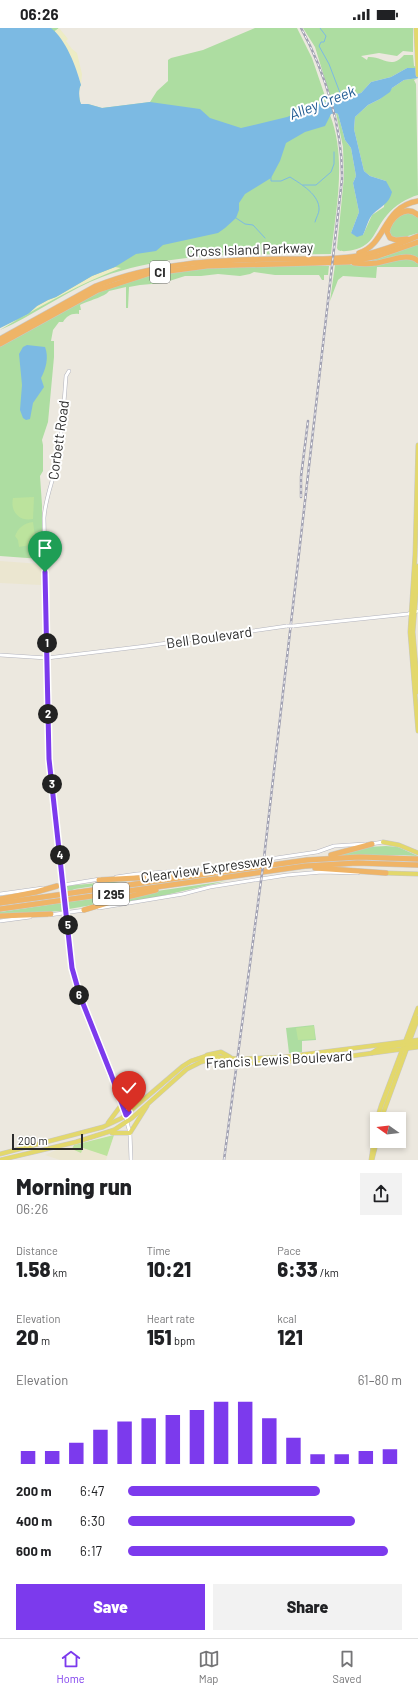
<!DOCTYPE html>
<html lang="en">
<head>
<meta charset="utf-8">
<style>
  :root { --surface:#fff; --page:#f2f2f2; --text:#202124; --muted:#757577; --line:#e0e0e0; --accent:#7c3aed }
  body { margin:0; font-family:Barlow,sans-serif; background:var(--page); color:var(--text); height:100vh; display:flex; flex-direction:column; font-size:15px; white-space:nowrap }
  * { box-sizing:border-box; margin:0 }
  p { font-size:13px; color:var(--muted) }
  .icon { flex:none; width:22px; height:22px; fill:none; stroke:currentColor; stroke-width:2; stroke-linecap:round; stroke-linejoin:round }
  .map { position:relative; height:1132px; overflow:hidden }
  .sheet { display:flex; flex-direction:column; background:var(--surface); flex:1 }
  .sheet>* { flex:none }
  .needle { width:26px; rotate:284deg }
  .tools { position:absolute; left:370px; top:1084px; display:grid; gap:8px }
  .tools a { display:grid; place-items:center; width:36px; height:36px; border-radius:0px; background:var(--surface); box-shadow:0 2px 6px #0003; font-size:20px }
  .scale { position:absolute; left:12px; bottom:10px; width:71px; box-sizing:border-box; padding-left:4px; border:2px solid #2b2b2b; border-top:0; font-size:11px; line-height:14px; white-space:nowrap; color:#2b2b2b; -webkit-text-stroke:3px #fff; paint-order:stroke }
  .pin { position:absolute; display:grid; place-items:center; width:34px; height:34px; color:#fff; margin:-41px -17px; border-radius:50% 50% 50% 0; rotate:-45deg; box-shadow:0 0 4px #0007 }
  .pin .icon { rotate:45deg }
  .km { position:absolute; width:20px; height:20px; margin:-10px; border-radius:50%; background:#222; color:#fff; font-size:11px; line-height:20px; text-align:center }
  .round { display:grid; place-items:center; flex:none; width:42px; height:42px; border-radius:0px; background:var(--page) }
  .summary { display:flex; align-items:center; justify-content:space-between; height:68px; padding:0 16px }
  h1 { font-size:22px; font-weight:800; line-height:30px }
  .metrics { display:grid; grid-template-columns:repeat(3,1fr); gap:6px; height:68px; padding:4px 16px }
  .metrics div { display:grid; align-content:center }
  .metrics b { font-size:20px; font-weight:800 }
  .metrics small { font-size:11px; font-weight:400 }
  .metrics p { font-size:11px }
  .chart { height:112px; padding:8px 16px }
  .chart p { display:flex; justify-content:space-between }
  .chart svg { width:100%; height:72px; margin-top:4px; stroke:var(--accent); stroke-width:6 }
  .cta { display:flex; gap:8px; margin-top:auto; padding:8px 16px }
  .cta a { flex:1; height:46px; border-radius:0px; background:var(--accent); color:#fff; font-size:16px; font-weight:800; line-height:46px; text-align:center }
  .cta a+a { background:var(--page); color:var(--text) }
  ul { padding:0 16px; list-style:none; font-size:13px }
  li { display:grid; grid-template-columns:64px 48px 1fr; align-items:center; height:30px }
  li i { height:10px; border-radius:5px; background:var(--accent) }
  .status { display:flex; justify-content:space-between; align-items:center; height:28px; padding:0 20px; background:var(--surface); direction:ltr }
  .status svg { height:11px; fill:currentColor }
  .tab-bar { display:flex; justify-content:space-around; align-items:center; height:56px; border-top:1px solid var(--line); background:var(--surface); font-size:11px; color:var(--muted) }
  .tab-bar a { display:grid; justify-items:center; gap:2px }
  .tab-bar .selected { color:var(--accent) }
  .map>svg:first-child { display:block }
  .education { fill:#ebe6d0 }
  .green { fill:#addda1 }
  .sand { fill:#edecc5 }
  .pitch { fill:#bce39d }
  .water { fill:#7cbae3 }
  .lines { fill:none; stroke-linecap:round; stroke-linejoin:round }
  .stream { stroke:#7cbae3; stroke-width:1 }
  .minor-casing { stroke:#b2b3bd; stroke-width:4 }
  .major-casing { stroke:#c8c8c8; stroke-width:5 }
  .highway-casing { stroke:#c8c8c8; stroke-width:6 }
  .minor { stroke:#fff; stroke-width:3 }
  .major { stroke:#e3d86c; stroke-width:4 }
  .highway { stroke:#efb467; stroke-width:5 }
  .rail-casing { stroke:#a2a2b3; stroke-width:2.5 }
  .rail { stroke:#fff; stroke-width:1; stroke-dasharray:3; stroke-linecap:butt }
  .minor-bridge-casing { stroke:#b2b3bd; stroke-width:4; stroke-linecap:butt }
  .minor-bridge { stroke:#fff; stroke-width:3 }
  .route-casing { stroke:#fff; stroke-width:8 }
  .route { stroke:#7c3aed; stroke-width:5 }
  .labels { text-anchor:middle; dominant-baseline:central; stroke-width:4; stroke-linejoin:round; paint-order:stroke }
  .shield { fill:#fff; stroke:#6b6b6b; stroke-width:1 }
  .shield-label { font-size:13px; font-weight:bold; fill:#2b2b2b }
  .street-label { font-size:14px; fill:#2b2b2b; stroke:#fff }
  .water-label { font-size:15px; font-style:italic; fill:#1b5890; stroke:#fff }
</style>
</head>
<body>
<div class="status"><b>06:26</b><svg viewBox="0 0 49 12"><path d="M0 12V9h3v3zM5 12V6h3v6zM10 12V3h3v9zM15 12V0h3v12zM26 1h20v11H26zM47 4h2v5h-2z"/></svg></div>
<div class="map">
<svg width="418" height="1132" viewBox="0 0 418 1132">
  <rect width="100%" height="100%" fill="#ece8df"/>
  <!-- education -->
  <g class="education">
    <polygon points="0,533 41,536 41,557 0,555"/>
    <polygon points="114,1107 106,1132 60,1132 45,1127 65,1118 78,1117"/>
  </g>
  <!-- green -->
  <g class="green">
    <path d="M0,0h59l-4,3 26,54c-3,4 -2,15 0,19h7l14,4 48,-6 7,-11 11,-10v-21l3,-2 32,-8 52,-22h42l15,30 15,44 -64,32 -172,-19z"/>
    <path d="M303,0h110v24l-10,-1 -6,5 -18,-3 -18,3 6,4 1,-3c15,-1 23,13 36,-2h9l1,11 4,2h-11l-16,9 -20,5 -10,11 -30,8v-2l-16,-52z"/>
    <path d="M418,50l-4,2 2,4 2,111c-11,3 -24,11 -31,20 -13,15 -12,30 -34,35 -5,1 -11,2 -15,0l-1,-2 7,-71 -1,-30 -7,-34 2,1 7,26 6,8 5,28 -3,7 6,29 -8,21 12,2 9,-20 12,-8 2,-26 -16,-5 -6,-5 -10,-42 1,-12 13,-12 12,-6 12,-11 12,-8z"/>
    <path d="M330,87c17,43 6,94 1,139 -79,1 -153,-4 -229,23 -31,12 -60,32 -89,47l-13,6 18,-11 -18,9v-32l314,-176z"/>
    <polygon points="410,184 418,189 418,205 398,211 390,209 389,200 400,187"/>
    <polygon points="418,215 418,230 366,234 386,228"/>
    <polygon points="411,230 418,235 418,239 377,239 376,250 343,248 338,252 330,273 335,237 360,237"/>
    <path d="M329,238l-1,9h-4v5h-2l-3,-5h-44l-21,-3 -4,2 -10,2 -22,-2 -17,2h-16l-22,7 -23,2 -11,2 -1,21h-2v-21l-17,4c-4,6 -22,10 -29,14l1,5h-2v4c-8,-1 -12,2 -16,8h-4l-6,8 -2,11h3v16l-6,65 -6,18 1,5v26l-3,5 2,29v53l-1,1 -41,-3v-211c36,-20 72,-44 110,-58 69,-25 147,-21 219,-21z"/>
    <polygon points="386,818 398,819 418,828 400,827 340,827 368,819"/>
    <polygon points="140,851 75,861 67,864 66,858"/>
    <polygon points="226,853 157,869 111,876 150,864"/>
    <polygon points="130,866 98,876 69,881 68,874"/>
    <polygon points="61,875 62,883 0,886 0,884"/>
    <polygon points="314,997 316,1012 302,1013 302,1024 289,1025 286,1000"/>
  </g>
  <!-- sand -->
  <g class="sand">
    <polygon points="59,0 68,11 66,13 72,21 77,25 82,46 81,57 78,46 56,6 55,3"/>
    <path d="M115,239l6,1c-40,15 -76,36 -113,57l-8,4 28,-15 9,-8 11,-6 8,-3 36,-21z"/>
  </g>
  <!-- pitch -->
  <g class="pitch">
    <path d="M34,469l-1,22c-14,3 -23,-8 -20,-21z"/>
    <path d="M33,494l3,22 -17,3 -1,-7 -3,-4c3,-8 9,-13 18,-14z"/>
    <polygon points="314,998 315,1011 298,1012 296,1000"/>
    <polygon points="114,1107 107,1128 83,1120 81,1125 72,1121 74,1117"/>
  </g>
  <!-- water -->
  <g class="water">
    <path d="M0,0h51c15,12 25,38 30,57 -3,4 -2,15 0,19h7l14,4 48,-6 50,7 10,9 31,10 46,-11 38,-15 36,-9 10,-11 20,-5 16,-9h11v10l-14,2 -12,8 -2,4 -10,7 -12,6 -13,12 -1,12 10,42 6,5 16,5 6,11c-3,12 -11,14 -19,22 -5,5 -7,15 -10,21l-6,2 -6,-4 8,-21 -6,-29 3,-7 -5,-28 -6,-8 -7,-26 -2,-1 -5,1 -6,12 -20,6 -19,11 -6,18 -9,17 -26,16 -6,9v7l-3,8 -11,10 -7,5 -55,12 -7,6 -20,3 -21,13 -23,9 -36,21 -8,3 -11,6 -9,8 -28,14z"/>
    <path d="M27,317l18,2c4,10 1,22 -4,31l3,9 -11,16 -3,16 -4,1 -3,-2 -3,-8 2,-25 -3,-31 4,-7z"/>
  </g>
  <g class="lines">
    <!-- stream -->
    <g class="stream">
      <polyline points="320,0 326,8 324,14 321,14 319,18 329,36 342,70"/>
      <path d="M271,150v3h10l9,-4c11,7 30,18 29,33 0,3 -3,8 -4,12"/>
      <polyline points="303,157 316,157 331,144 334,136 334,124"/>
      <polyline points="236,190 245,196 253,197 265,210"/>
    </g>
    <!-- minor casing -->
    <g class="minor-casing">
      <g id="minor">
        <polyline points="293,598 408,586 418,583"/>
        <polyline points="0,627 47,630 146,618 287,598"/>
        <polyline points="371,816 383,814"/>
        <polyline points="116,849 137,846 194,842 317,824 334,818 365,816"/>
        <polyline points="57,858 100,851"/>
        <path d="M63,861l-14,-145 -5,-226c1,-19 9,-37 13,-56 5,-28 7,-57 9,-86l3,-5"/>
        <polyline points="0,866 43,860"/>
        <polyline points="99,880 183,866 210,859 287,847 322,844 358,845"/>
        <polyline points="66,882 74,951 122,1076 130,1105 131,1132"/>
        <polyline points="49,887 85,882"/>
        <polyline points="0,893 30,889"/>
      </g>
    </g>
    <!-- major casing -->
    <g class="major-casing">
      <g id="major">
        <polyline points="416,0 418,47"/>
        <polyline points="418,417 415,527 410,604 418,703"/>
        <polyline points="418,538 413,604 418,664"/>
        <polyline points="383,814 399,817 418,825"/>
        <polyline points="386,845 418,846"/>
        <polyline points="407,1017 418,1015"/>
        <polyline points="372,1025 378,1021 406,1016"/>
        <polyline points="207,1027 221,1024 230,1029"/>
        <polyline points="377,1091 381,1078 418,980"/>
        <polyline points="381,1091 418,990"/>
        <polyline points="108,1095 122,1076"/>
        <polyline points="112,1105 130,1105 147,1078"/>
        <polyline points="0,1126 103,1099 122,1090 183,1038 191,1033 206,1028 240,1031 284,1029 418,1012"/>
        <polyline points="0,1132 76,1114 114,1102 132,1090 187,1041 201,1034 208,1032 252,1035 281,1034 351,1028 418,1019"/>
        <polyline points="371,1132 377,1092"/>
        <polyline points="372,1132 377,1112"/>
      </g>
    </g>
    <!-- highway casing -->
    <g class="highway-casing">
      <g id="highway">
        <path d="M407,211l-11,1 -6,-2 -3,-6c3,-14 18,-28 31,-17"/>
        <path d="M359,225c28,-9 23,-46 59,-52"/>
        <path d="M354,235c8,1 15,1 23,0 12,-2 31,-11 41,-2"/>
        <path d="M0,311l96,-53c60,-24 122,-26 185,-27 27,0 56,1 82,-4 19,-4 37,-11 55,-19"/>
        <polyline points="0,316 98,262 147,246 207,238 349,234 378,228 418,214"/>
        <polyline points="331,827 372,816"/>
        <polyline points="315,840 386,845"/>
        <polyline points="99,852 172,848"/>
        <polyline points="0,871 36,864 57,858"/>
        <polyline points="0,875 307,832 359,829 418,831"/>
        <polyline points="0,881 305,838 357,835 418,837"/>
        <polyline points="84,882 127,869 156,862"/>
        <polyline points="0,888 51,886"/>
      </g>
    </g>
    <!-- minor -->
    <use href="#minor" class="minor"/>
    <!-- major -->
    <use href="#major" class="major"/>
    <!-- highway -->
    <use href="#highway" class="highway"/>
    <!-- rail casing -->
    <g class="rail-casing">
      <g id="rail">
        <polyline points="301,469 301,449 308,393"/>
        <path d="M224,1132l40,-302 78,-679c1,-50 -17,-107 -41,-151"/>
      </g>
    </g>
    <!-- rail -->
    <use href="#rail" class="rail"/>
    <!-- minor-bridge casing -->
    <g class="minor-bridge-casing">
      <g id="minor-bridge">
        <polyline points="287,598 293,598"/>
        <polyline points="63,861 66,881"/>
      </g>
    </g>
    <!-- minor-bridge -->
    <use href="#minor-bridge" class="minor-bridge"/>
  </g>
  <g class="lines">
    <!-- route casing -->
    <g class="route-casing">
      <polyline id="route" points="45,544 49,731 72,940 80,968 111,1046 126,1087 129,1084"/>
    </g>
    <!-- route -->
    <use href="#route" class="route"/>
  </g>
  <g class="labels">
    <!-- shield labels -->
    <g class="shield">
      <rect x="150" y="233" width="20" height="22" rx="3"/>
      <rect x="93" y="855" width="36" height="22" rx="3"/>
    </g>
    <g class="shield-label">
      <text x="160" y="244">CI</text>
      <text x="111" y="866">I 295</text>
    </g>
    <!-- street labels -->
    <g class="street-label">
      <text transform="translate(250 221) rotate(-2)">Cross Island Parkway</text>
      <text transform="translate(58 412) rotate(-82)">Corbett Road</text>
      <text transform="translate(209 609) rotate(-8)">Bell Boulevard</text>
      <text transform="translate(207 840) rotate(-8)">Clearview Expressway</text>
      <text transform="translate(279 1031) rotate(-3)">Francis Lewis Boulevard</text>
    </g>
    <!-- water labels -->
    <g class="water-label">
      <text transform="translate(322 74) rotate(-21)">Alley Creek</text>
    </g>
  </g>
</svg>
<div class="tools">
<a><svg class="needle" viewBox="-14 -14 28 28"><path d="M0-13l5 13h-10z" fill="#e53935"/><path d="M0 13l5-13h-10z" fill="#757577"/></svg></a>
</div>
<div class="scale">200 m</div>
<div class="pin" style="left:45px;top:544px;background:#1e9e55"><svg class="icon" aria-label="arrive" viewBox="0 0 24 24"><path d="M6 21V4h12l-3 4 3 4H6"/></svg></div>
<div class="pin" style="left:129px;top:1084px;background:#d93025"><svg class="icon" aria-label="check" viewBox="0 0 24 24"><path d="M5 12l5 5 9-10"/></svg></div>
<b class="km" style="left:47px;top:615px">1</b>
<b class="km" style="left:48px;top:686px">2</b>
<b class="km" style="left:52px;top:756px">3</b>
<b class="km" style="left:60px;top:827px">4</b>
<b class="km" style="left:68px;top:897px">5</b>
<b class="km" style="left:79px;top:967px">6</b>
</div>
<section class="sheet">
<div class="summary"><div><h1>Morning run</h1><p>06:26</p></div><a class="round"><svg class="icon" aria-label="share" viewBox="0 0 24 24"><path d="M12 15V3M7 8l5-5 5 5M5 13v7h14v-7"/></svg></a></div>
<div class="metrics">
<div><p>Distance</p><b>1.58<small> km</small></b></div>
<div><p>Time</p><b>10:21</b></div>
<div><p>Pace</p><b>6:33<small> /km</small></b></div>
</div>
<div class="metrics">
<div><p>Elevation</p><b>20<small> m</small></b></div>
<div><p>Heart rate</p><b>151<small> bpm</small></b></div>
<div><p>kcal</p><b>121</b></div>
</div>
<div class="chart"><p><span>Elevation</span>61–80 m</p>
<svg viewBox="0 0 160 44" preserveAspectRatio="none"><path d="M5 44V36M15 44V36M25 44V31M35 44V23M45 44V18M55 44V16M65 44V14M75 44V11M85 44V6M95 44V6M105 44V16M115 44V28M125 44V38M135 44V38M145 44V36M155 44V35"/></svg>
</div>
<ul>
<li><b>200 m</b>6:47<i style="width:70%"></i></li>
<li><b>400 m</b>6:30<i style="width:83%"></i></li>
<li><b>600 m</b>6:17<i style="width:95%"></i></li>
</ul>
<div class="cta"><a>Save</a><a>Share</a></div>
</section>
<nav class="tab-bar">
<a class="selected"><svg class="icon" aria-label="home" viewBox="0 0 24 24"><path d="M3 11l9-7 9 7M6 9v11h12V9"/></svg>Home</a>
<a><svg class="icon" aria-label="map" viewBox="0 0 24 24"><path d="M3 6l6-2 6 2 6-2v14l-6 2-6-2-6 2zM9 4v14M15 6v14"/></svg>Map</a>
<a><svg class="icon" aria-label="saved" viewBox="0 0 24 24"><path d="M7 4h10v16l-5-4-5 4z"/></svg>Saved</a>
</nav>
</body>
</html>
